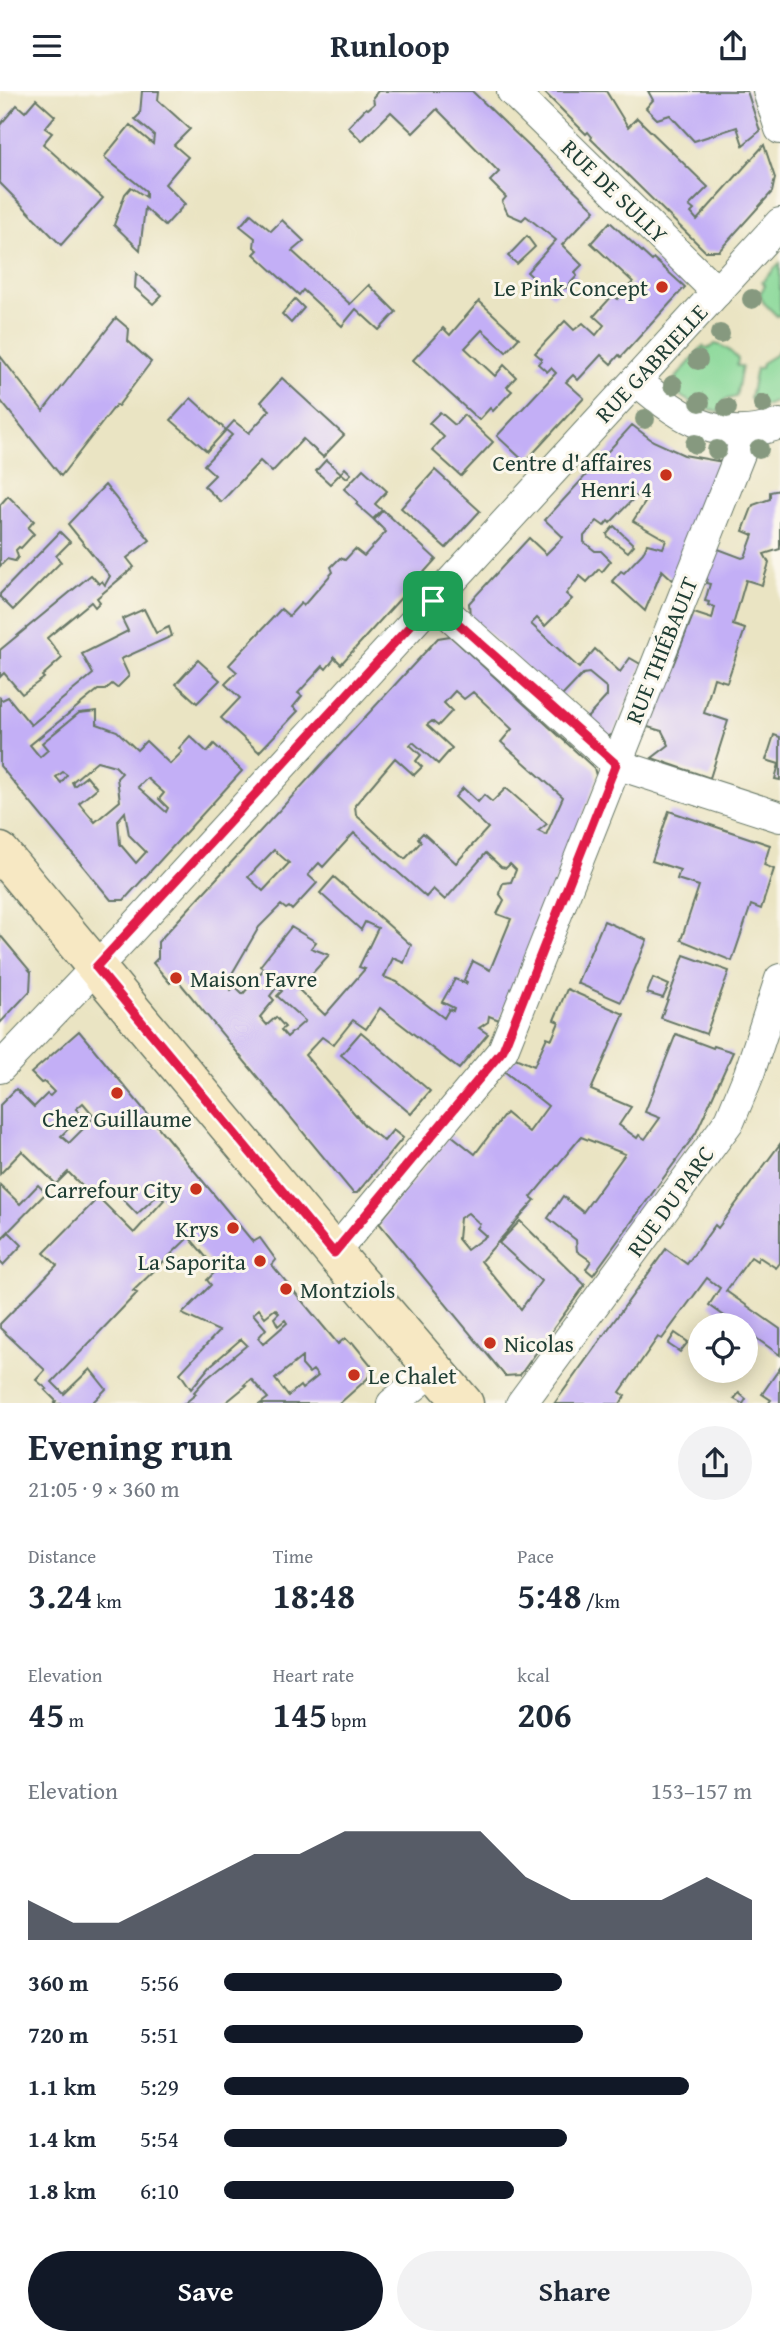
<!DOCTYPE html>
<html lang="en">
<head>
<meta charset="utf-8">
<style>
  :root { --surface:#fff; --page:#f2f2f3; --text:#1f2937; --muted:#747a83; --accent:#111827 }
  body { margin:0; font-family:"Gentium Book Plus",serif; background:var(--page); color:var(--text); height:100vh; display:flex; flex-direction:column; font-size:26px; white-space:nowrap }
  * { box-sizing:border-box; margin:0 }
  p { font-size:23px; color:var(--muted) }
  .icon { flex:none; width:38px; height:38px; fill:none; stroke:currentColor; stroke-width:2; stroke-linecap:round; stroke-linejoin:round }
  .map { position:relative; height:1312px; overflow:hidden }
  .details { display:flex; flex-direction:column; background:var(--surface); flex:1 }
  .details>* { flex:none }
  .fabs { position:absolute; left:688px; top:1222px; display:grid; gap:14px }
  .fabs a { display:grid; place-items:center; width:70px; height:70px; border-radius:50%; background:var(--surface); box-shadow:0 4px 18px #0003; font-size:35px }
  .pin { position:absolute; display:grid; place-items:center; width:60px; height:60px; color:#fff; margin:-30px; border-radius:14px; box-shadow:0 4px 10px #0006 }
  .round { display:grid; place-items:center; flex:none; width:74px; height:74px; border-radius:37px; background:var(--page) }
  .summary { display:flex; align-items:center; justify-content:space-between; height:119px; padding:0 28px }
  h1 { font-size:38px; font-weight:700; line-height:52px }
  .stats { display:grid; grid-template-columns:repeat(3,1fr); gap:10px; height:119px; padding:7px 28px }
  .stats div { display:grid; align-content:center }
  .stats b { font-size:35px; font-weight:700 }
  .stats small { font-size:19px; font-weight:400 }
  .stats p { font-size:19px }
  .chart { height:196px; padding:14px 28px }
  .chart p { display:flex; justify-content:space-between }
  .chart svg { width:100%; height:126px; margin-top:7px; fill:var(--accent); opacity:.7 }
  .primary-button { display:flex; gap:14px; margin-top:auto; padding:14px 28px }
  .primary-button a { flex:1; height:80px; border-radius:42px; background:var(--accent); color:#fff; font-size:28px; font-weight:700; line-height:80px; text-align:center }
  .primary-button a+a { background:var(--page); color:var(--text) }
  ul { padding:0 28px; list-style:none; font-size:23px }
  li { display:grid; grid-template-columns:112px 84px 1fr; align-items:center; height:52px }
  li i { height:18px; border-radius:9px; background:var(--accent) }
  header { display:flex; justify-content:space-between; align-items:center; height:91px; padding:0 28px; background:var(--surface); font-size:32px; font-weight:700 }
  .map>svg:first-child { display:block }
  .green { fill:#88d898; stroke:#548a66; stroke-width:2 }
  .building { fill:#c3aff6; fill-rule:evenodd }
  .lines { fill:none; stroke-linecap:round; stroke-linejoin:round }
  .minor-casing { stroke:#676; stroke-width:32 }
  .secondary-casing { stroke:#676; stroke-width:41 }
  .minor { stroke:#fff; stroke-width:30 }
  .secondary { stroke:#f7e8c3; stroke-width:38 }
  .tree { fill:#86997f }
  .route-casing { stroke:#fff; stroke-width:14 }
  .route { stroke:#e11d48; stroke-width:9 }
  .poi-dot { fill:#c8321e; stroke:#fbf7ec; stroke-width:2.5 }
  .labels { text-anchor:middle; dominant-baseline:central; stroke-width:6; stroke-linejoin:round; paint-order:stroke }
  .street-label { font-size:23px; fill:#1f3d34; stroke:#fbf7ec }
  .poi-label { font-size:23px; fill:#1f3d34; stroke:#fbf7ec; text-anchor:end }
</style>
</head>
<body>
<header><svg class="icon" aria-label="menu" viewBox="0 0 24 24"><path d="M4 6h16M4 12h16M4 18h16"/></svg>Runloop<svg class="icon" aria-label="share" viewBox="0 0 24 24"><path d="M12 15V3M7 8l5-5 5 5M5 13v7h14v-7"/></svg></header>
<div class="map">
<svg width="780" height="1313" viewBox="0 0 780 1313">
  <rect width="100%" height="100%" fill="#fbf7ec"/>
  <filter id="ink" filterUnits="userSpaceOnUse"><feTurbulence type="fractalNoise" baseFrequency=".0143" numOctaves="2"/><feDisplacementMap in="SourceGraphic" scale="14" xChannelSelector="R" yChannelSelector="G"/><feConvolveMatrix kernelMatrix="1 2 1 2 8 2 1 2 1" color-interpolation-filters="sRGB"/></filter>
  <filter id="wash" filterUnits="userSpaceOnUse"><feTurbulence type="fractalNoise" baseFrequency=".00686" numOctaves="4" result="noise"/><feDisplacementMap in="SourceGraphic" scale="28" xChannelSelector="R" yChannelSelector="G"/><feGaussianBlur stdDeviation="1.57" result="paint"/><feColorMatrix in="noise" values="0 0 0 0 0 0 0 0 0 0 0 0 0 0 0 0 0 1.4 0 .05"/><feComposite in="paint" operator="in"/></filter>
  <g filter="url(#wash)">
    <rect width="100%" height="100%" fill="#eae4c3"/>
    <!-- green -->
    <g class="green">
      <polygon points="780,172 780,224 777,225 763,211 760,202 765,195 762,191"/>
      <path d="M715,253c10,1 16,8 23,15l-1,7h5l-6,31 -12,3 -5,12c-16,-4 -30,-9 -43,-19l4,-8 -5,-6 28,-33 5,3z"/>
      <polygon points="780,257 780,309 760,317 757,311 750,308 756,277 761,277 762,272 775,264"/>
    </g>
    <g id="blocks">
      <!-- building -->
      <g class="building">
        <polygon points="142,0 159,0 158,9 190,38 174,54 188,66 165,93 185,113 165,135 145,117 140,159 114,134 125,103 131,96 146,106 146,100 104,66 130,34 153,53 154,44 135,28 140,23"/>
        <polygon points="378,0 472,0 595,119 562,154 582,174 575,181 577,185 566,197 560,198 553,205 527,181 556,149 526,125 522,129 508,123 502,111 506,106 490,90 499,81 437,18 413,42 391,21 362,50 348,36 366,17 368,18 374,13 373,6"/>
        <polygon points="543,0 606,0 628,36 637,27 708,96 689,115 694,119 691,122 697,129 764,54 775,87 772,101 719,160 705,160 591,48 592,46 588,41 586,43"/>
        <polygon points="648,0 747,0 760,40 743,54 737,36 694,50 670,24 657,28 646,17 653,9"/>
        <polygon points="36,8 55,25 45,37 52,42 43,53 103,107 61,154 0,92 0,34 17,14 25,21"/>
        <polygon points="251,123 271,140 282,129 304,150 292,160 350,213 369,194 396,221 379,239 356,218 342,235 303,199 299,204 254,163 258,159 254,156 255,147 240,135"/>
        <polygon points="610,131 652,170 654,168 685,196 621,266 619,264 611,273 601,264 578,289 573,284 566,291 584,307 525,371 497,345 556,282 551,277 547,281 538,273 542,268 535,262 565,230 574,239 583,232 596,244 604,234 594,225 613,204 618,208 633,191 591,152"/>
        <polygon points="527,145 535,156 517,173 508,165"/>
        <polygon points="136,182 162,204 153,213 135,197"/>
        <polygon points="295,208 304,217 291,232 282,223"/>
        <polygon points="479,210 519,247 506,261 482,239 465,257 495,285 504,274 516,286 507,296 512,300 493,320 490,317 479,329 413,269 443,237 450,244"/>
        <polygon points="116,227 129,238 128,250 151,271 118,315 116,314 61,385 0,309 0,265 43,320"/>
        <polygon points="282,287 344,344 323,366 303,348 272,381 260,370 221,411 204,395 215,384 204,374 232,344 226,339 234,330 249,342 270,319 261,311"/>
        <polygon points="191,307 226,339 207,360 171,329"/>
        <polygon points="440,321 455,334 464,324 493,351 461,385 432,359 444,346 429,332"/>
        <polygon points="632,334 653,350 684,364 723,371 675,491 662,479 645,520 612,490 621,480 624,482 643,462 647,453 663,457 666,449 633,430 646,410 637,404 610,432 608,430 604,435 597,430 584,445 584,451 595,460 601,460 611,470 602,481 599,478 587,491 580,485 566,503 572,508 545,535 537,527 531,533 579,577 595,558 620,581 630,567 642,574 614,643 604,647 585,629 607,605 607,597 589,582 583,583 560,607 470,526 469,512 529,447 546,463 563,446 545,429"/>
        <polygon points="326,369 341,382 330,393 316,380"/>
        <polygon points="345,377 351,383 347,387 341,382"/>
        <polygon points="363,378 387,400 375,413 382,419 373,428 356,413 358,411 344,398"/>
        <polygon points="435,379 480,420 446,457 401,417"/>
        <polygon points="105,394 150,449 127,467 134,476 97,507 100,511 95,516 91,511 47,547 62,567 42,585 44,587 22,603 4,582 0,586 0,559 91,484 99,493 102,490 105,494 110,485 68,433"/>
        <polygon points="780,399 780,458 764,463 769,472 762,494 746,489 733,534 745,538 727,591 714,587 704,622 728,630 710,687 652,667 669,654 662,640 641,634 666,572 673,574 694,522 712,528 715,516 708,514 709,511 705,510 710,493 706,492 707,487 701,485 713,456 742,467 745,466 753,444 743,440 753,414 770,408 770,401"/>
        <polygon points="8,405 34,430 28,437 34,443 21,457 19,456 16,459 18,466 15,470 7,468 0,475 0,414"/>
        <polygon points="383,419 436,468 341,573 334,566 334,568 326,578 323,575 298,602 302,605 293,616 298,620 259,661 221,627 240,607 225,593 237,581 229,574 281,518 289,525 301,512 303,515 333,481 331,476 340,467 345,469 355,458 364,465 386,441 374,429"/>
        <polygon points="614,435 634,454 628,461 608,446 607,443"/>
        <polygon points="60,441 70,451 56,465 61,471 13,519 0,506 0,503"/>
        <path d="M144,518l12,24 13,-6 3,9 -51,23 8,17 -12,12 -5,-4 -7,6h-7l-68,55 10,12 8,-7 -6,-7 37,-30 18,-2v13l20,7 20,19 9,-9 24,23 12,-12 -3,-4 11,-12 17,16 7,-8 28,27 -118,129h-13l-111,-134v-68l2,2 6,-3 23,28 62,-51 -11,-20 46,-23 -6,-12zM97,670l18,5 7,7 -5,5 3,23 -25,21 -16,-19 18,-15 -10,-12 -13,10 -2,-4zM63,681l4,3 -6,8 -5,-6zM147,687l17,15 -5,6 9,9 -2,4 -28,-25zM125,721l4,23 17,17 -10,11 -16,-19 -2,-24z"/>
        <path d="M450,545l144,132 3,11 -98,241 -10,-4 -1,6 -9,6 9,6 -29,35 -79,-61 -14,21 -13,-9 -20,25 -11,-8 -17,18 60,71 19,15 9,-11 10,8 -46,55h-4l-177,-215 -6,5 -17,-20 5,-5v-16l280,-304zM455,600l9,8 9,-7 39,37 -11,13 62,55 -17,38 -8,-4 9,-7 -41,-36 -14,14 -8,-7 -6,7 -15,-14 -8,9 33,31 -32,35 -33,-30 -5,5 3,4 -16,17 -49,-44 -1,-10 40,-47 19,17 8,-8 -6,-6 5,-6 -11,-10 3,-3 25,22 14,-16 -25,-23 5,-4 6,5 14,-15 -8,-8zM354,742l72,64 7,-8 12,11 41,-47 15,14 5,1 4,-4 6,6 -5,12 -8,1 -4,10 5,7 -7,14 14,5 -21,51 -17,-9 -9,19 3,2 -1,2 -11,-5 -13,23 12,6 -1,3 -4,-2 -5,9 -47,-36 -13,-5 9,-19 11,5 7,-18 -77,-68 -14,16 41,37 4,-8 13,6 -19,39 6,2 -40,46 -27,-26 31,-34 -18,-7 5,-6 -25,-15 -31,39 4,3 -21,25 -8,-8 -4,4 -5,-6 33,-57 22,-22 5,4 3,-2 3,3 25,-27 -9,-8 11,-12 4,4zM274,759l15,13 -26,28 -15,-14zM277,896l5,4 -5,5 28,25 -18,16 -6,-7 4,-3 -9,-10 -9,8 -7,-8 14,-17 -4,-4z"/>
        <polygon points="198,569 220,589 197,612 176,593"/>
        <polygon points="774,644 780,646 780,689 775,688 779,673 766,669"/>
        <polygon points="669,720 770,754 764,774 774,778 761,818 751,814 732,870 681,849 699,795 677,788 680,779 652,770"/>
        <polygon points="604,830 647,849 621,911 577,892"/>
        <polygon points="0,844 31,881 30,900 0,932"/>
        <polygon points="684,864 729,880 706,943 661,927"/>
        <polygon points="653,887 669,894 663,907 647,902"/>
        <path d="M567,898l57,25 -33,76 40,17 -12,18 18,13 2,-3 6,4 15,-21 -15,-6 31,-78 37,14 1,-2 19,6 -37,81 -103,142 -7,-6 5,-8 -14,-10 -1,-11 -28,-22 15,-22 20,16 42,-58 -44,-17 -50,60 4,3 -54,61 40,48 20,-28 -42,-38 21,-22 65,64 -65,90 -15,1 -126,-153 72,-88 24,19 31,-41 23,19 19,-26 -44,-35 11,-13 19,8 13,-29 5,2 7,-17 -5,-2zM468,1122l12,11 -3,4 9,8 -19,14 -9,-11 2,-21z"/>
        <path d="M79,940l174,211 7,-4 16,22 -4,5 66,79 7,-6 6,6 2,-1 18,22v8l-4,6 -28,25h-79l8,-6 -17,-19 -7,6 2,1 -22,18h-40l12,-10 -2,-2 11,-12 42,-35 -6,-6 -31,27 -19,23 -11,-16 39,-42 -37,-17 29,-29 -4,-5 10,-10 -28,-33 -56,54 4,2 -85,89 12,12 26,-25 16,20 -15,15h-37l2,-3 -11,-11 2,-1 -11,-9 9,-10 -45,-42v-4l57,-59 -13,-12 52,-53 -28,-28 -12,12 -34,-33 -22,23v-69l16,-16 18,18 13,-13 3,2 4,-4 -10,-10 -3,1 -10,-10zM83,1012l12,14 -26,26 -8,-7 15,-15 -2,-2 6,-6 -4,-4zM110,1095l27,28 22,-20 5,6 -30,33 -35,-35zM259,1218l6,8 10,-8 4,4 -5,5 4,8 7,-6 2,3 -24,21 -5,-6 8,-9 -13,-15zM302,1266v8l7,8 4,-3 5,6 -16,13 -2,-3 -12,10 -13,-17z"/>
        <polygon points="361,941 430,1000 411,1023 341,964"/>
        <polygon points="780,1053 780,1172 776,1177 759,1166 757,1170 751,1166 726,1200 780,1238 780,1264 746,1240 746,1234 737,1234 709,1214 720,1197 707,1187 662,1248 658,1246 620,1301 625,1305 620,1313 554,1313 666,1158 687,1173 715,1134 718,1137"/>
        <polygon points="0,1094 20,1113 38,1094 46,1102 0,1149"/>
        <polygon points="9,1141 22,1154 3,1174 0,1171 0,1150"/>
        <polygon points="675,1242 688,1251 680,1261 668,1253"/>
        <polygon points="780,1277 780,1313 768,1313 771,1309 762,1303"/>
        <polygon points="739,1302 746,1308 743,1313 734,1308"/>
      </g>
    </g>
  </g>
  <g filter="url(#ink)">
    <use href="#blocks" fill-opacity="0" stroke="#676" stroke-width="2"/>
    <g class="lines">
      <!-- minor casing -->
      <g class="minor-casing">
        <g id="minor">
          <polyline points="512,0 717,201"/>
          <polyline points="768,0 780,38"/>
          <path d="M636,289c44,39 84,65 144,44"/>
          <polyline points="434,510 616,673 780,726"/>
          <polyline points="0,977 124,847 780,132"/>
          <polyline points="334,1162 503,959 743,355 745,341"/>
          <polyline points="392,1313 435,1278"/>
          <polyline points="521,1313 730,1029 749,983 780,888"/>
        </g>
      </g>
      <!-- secondary casing -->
      <g class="secondary-casing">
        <polyline id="secondary" points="0,761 334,1162 464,1313"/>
      </g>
      <!-- minor -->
      <use href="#minor" class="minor"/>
      <!-- secondary -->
      <use href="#secondary" class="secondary"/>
    </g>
    <!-- trees -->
    <g class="tree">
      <circle cx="752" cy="208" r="10"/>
      <circle cx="720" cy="243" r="10"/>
      <circle cx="698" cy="269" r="10"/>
      <circle cx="673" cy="294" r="10"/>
      <circle cx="700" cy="311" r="10"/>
      <circle cx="763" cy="313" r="10"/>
      <circle cx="727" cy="317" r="10"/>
      <circle cx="645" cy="328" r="10"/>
      <circle cx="695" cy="353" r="10"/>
      <circle cx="759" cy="358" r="10"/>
      <circle cx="717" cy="359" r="10"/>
    </g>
  </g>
  <g class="lines" filter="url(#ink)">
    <!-- route casing -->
    <g class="route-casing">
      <polygon id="route" points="433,510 616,673 503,959 334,1162 96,876"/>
    </g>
    <!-- route -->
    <use href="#route" class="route"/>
  </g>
  <!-- markers -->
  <g class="poi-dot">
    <circle cx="662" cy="196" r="7"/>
    <circle cx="666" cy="384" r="7"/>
    <circle cx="176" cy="887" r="7"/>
    <circle cx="117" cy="1002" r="7"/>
    <circle cx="196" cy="1098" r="7"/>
    <circle cx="233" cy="1137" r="7"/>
    <circle cx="260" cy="1170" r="7"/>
    <circle cx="286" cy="1198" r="7"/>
    <circle cx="490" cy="1252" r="7"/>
    <circle cx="354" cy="1284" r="7"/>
  </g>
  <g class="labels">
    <!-- street labels -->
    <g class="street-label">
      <text transform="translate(615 100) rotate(44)">RUE DE SULLY</text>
      <text transform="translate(651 272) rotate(-47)">RUE GABRIELLE</text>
      <text transform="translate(661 559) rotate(-68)">RUE THIÉBAULT</text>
      <text transform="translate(670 1110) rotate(-54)">RUE DU PARC</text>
    </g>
    <!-- poi labels -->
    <g class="poi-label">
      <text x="648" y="196">Le Pink Concept</text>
      <text x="652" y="371">Centre d'affaires<tspan x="652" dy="26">Henri 4</tspan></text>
      <text x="190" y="887" text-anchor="start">Maison Favre</text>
      <text x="117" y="1027" text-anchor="middle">Chez Guillaume</text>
      <text x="182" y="1098">Carrefour City</text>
      <text x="219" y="1137">Krys</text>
      <text x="246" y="1170">La Saporita</text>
      <text x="300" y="1198" text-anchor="start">Montziols</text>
      <text x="504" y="1252" text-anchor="start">Nicolas</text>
      <text x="368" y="1284" text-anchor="start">Le Chalet</text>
    </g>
  </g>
</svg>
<div class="fabs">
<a><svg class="icon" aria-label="locate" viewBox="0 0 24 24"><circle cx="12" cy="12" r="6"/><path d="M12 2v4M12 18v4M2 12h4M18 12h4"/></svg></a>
</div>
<div class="pin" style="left:433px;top:510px;background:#1e9e55"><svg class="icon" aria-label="arrive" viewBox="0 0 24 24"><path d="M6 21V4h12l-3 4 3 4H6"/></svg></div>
</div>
<section class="details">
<div class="summary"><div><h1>Evening run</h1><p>21:05 · 9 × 360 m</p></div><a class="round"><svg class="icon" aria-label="share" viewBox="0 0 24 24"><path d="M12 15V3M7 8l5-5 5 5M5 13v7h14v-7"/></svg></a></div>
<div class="stats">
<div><p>Distance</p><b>3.24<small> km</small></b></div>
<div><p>Time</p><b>18:48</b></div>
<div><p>Pace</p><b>5:48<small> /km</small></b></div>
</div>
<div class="stats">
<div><p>Elevation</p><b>45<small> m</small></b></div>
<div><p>Heart rate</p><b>145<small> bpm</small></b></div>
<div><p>kcal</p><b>206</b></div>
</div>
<div class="chart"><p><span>Elevation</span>153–157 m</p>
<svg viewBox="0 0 160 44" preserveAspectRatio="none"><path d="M0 44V30L10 38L20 38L30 30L40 22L50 14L60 14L70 6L80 6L90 6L100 6L110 22L120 30L130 30L140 30L150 22L160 30V44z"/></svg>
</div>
<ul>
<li><b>360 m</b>5:56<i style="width:64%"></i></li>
<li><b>720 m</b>5:51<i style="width:68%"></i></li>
<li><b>1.1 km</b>5:29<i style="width:88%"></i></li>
<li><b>1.4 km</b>5:54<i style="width:65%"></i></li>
<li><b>1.8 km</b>6:10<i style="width:55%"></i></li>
</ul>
<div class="primary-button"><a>Save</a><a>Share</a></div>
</section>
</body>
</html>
